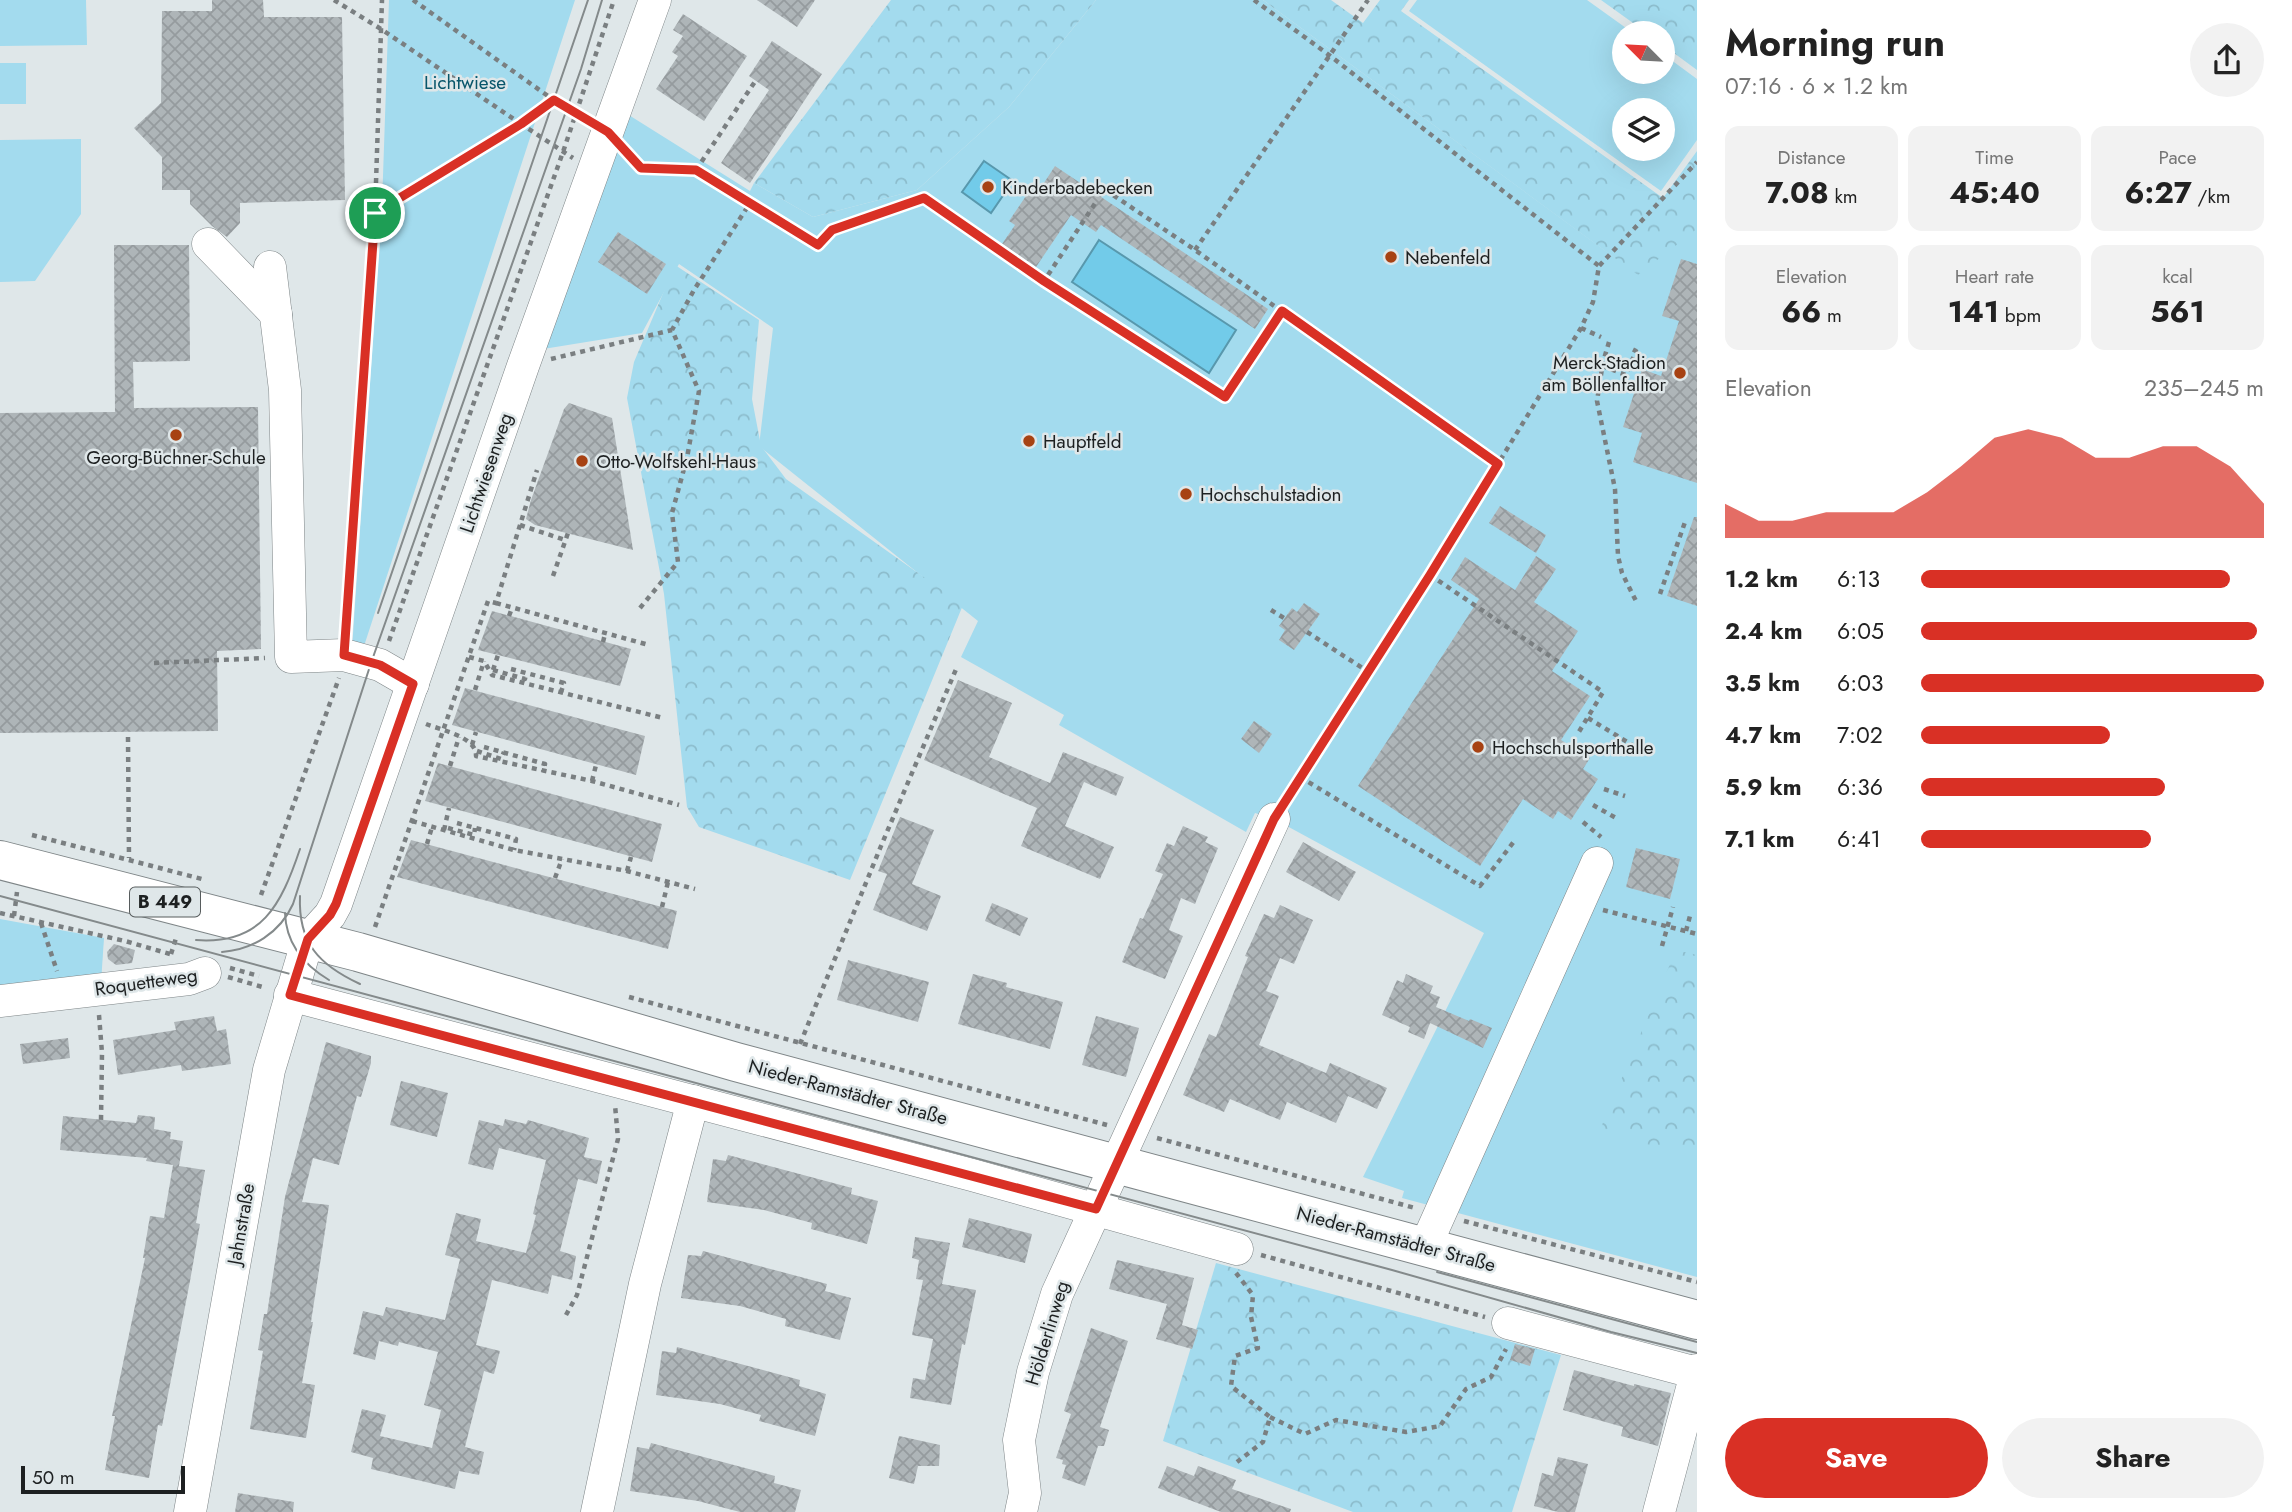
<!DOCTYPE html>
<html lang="en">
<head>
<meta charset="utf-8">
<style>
  :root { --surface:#fff; --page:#f2f2f2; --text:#222; --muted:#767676; --accent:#d93025 }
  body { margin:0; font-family:Jost,sans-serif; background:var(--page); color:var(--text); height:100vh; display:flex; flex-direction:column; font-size:26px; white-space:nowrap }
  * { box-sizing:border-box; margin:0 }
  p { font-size:23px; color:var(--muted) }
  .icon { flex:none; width:38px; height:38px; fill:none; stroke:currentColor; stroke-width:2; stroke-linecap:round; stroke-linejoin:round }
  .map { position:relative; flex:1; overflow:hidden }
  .details { display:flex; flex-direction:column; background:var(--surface); width:595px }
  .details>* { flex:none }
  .needle { width:46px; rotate:294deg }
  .fabs { position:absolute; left:1612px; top:21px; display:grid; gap:14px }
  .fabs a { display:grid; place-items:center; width:63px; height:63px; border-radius:50%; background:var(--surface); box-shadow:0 7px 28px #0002; font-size:35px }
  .scale { position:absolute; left:21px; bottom:18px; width:164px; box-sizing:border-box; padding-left:7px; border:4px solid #1d2021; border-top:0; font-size:19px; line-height:24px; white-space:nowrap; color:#1d2021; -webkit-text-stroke:5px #dfe7e9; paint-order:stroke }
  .pin { position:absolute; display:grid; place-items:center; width:60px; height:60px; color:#fff; margin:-30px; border:4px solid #fff; border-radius:50%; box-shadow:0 2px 7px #0007 }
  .round { display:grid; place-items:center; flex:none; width:74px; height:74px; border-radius:37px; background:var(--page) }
  .headline { display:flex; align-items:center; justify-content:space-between; height:119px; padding:0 28px }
  h1 { font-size:38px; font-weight:700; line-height:52px }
  .figures { display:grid; grid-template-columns:repeat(3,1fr); gap:10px; height:119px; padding:7px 28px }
  .figures div { display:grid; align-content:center; border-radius:14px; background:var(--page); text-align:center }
  .figures b { font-size:30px; font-weight:700 }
  .figures small { font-size:19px; font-weight:400 }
  .figures p { font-size:19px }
  .chart { height:196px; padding:14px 28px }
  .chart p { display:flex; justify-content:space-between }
  .chart svg { width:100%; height:126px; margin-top:7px; fill:var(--accent); opacity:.7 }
  .cta { display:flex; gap:14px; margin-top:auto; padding:14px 28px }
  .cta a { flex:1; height:80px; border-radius:42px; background:var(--accent); color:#fff; font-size:28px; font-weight:700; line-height:80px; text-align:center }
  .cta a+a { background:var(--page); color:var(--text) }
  ul { padding:0 28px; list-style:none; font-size:23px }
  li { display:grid; grid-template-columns:112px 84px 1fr; align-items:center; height:52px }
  li i { height:18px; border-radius:9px; background:var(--accent) }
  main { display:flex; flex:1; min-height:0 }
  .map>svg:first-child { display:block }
  .green { fill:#a3dbee; fill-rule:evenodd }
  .forest { fill:url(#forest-crowns) }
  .water { fill:#72cbe9; stroke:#5898ad; stroke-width:2 }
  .building { fill:url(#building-cross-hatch) }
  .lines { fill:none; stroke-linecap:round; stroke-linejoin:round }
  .minor-casing { stroke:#7e8587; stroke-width:33 }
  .major-casing { stroke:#7e8587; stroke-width:40 }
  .path { stroke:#7a7f81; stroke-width:4.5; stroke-dasharray:5 5; stroke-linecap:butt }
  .minor { stroke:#fff; stroke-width:32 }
  .major { stroke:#fff; stroke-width:38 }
  .tram { stroke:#848a8b; stroke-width:2 }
  .route-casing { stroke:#fff; stroke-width:14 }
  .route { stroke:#d93025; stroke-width:9 }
  .poi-dot { fill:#a74213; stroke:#dfe7e9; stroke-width:2.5 }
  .labels { text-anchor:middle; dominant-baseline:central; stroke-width:5; stroke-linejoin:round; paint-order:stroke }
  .shield { fill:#dfe7e9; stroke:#575c5d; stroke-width:2 }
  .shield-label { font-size:18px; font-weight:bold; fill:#1d2021 }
  .park-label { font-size:19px; fill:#08566b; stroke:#dfe7e9 }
  .poi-label { font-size:19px; fill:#1d2021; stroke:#dfe7e9; text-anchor:start }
  .street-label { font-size:19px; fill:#1d2021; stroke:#dfe7e9 }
</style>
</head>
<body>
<main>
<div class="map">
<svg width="1697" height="1512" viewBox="0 0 1697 1512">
  <defs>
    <pattern id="forest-crowns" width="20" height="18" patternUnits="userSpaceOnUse" patternTransform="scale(1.75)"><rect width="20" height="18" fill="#a3dbee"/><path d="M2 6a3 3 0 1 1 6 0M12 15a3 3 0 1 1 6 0" fill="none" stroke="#8cbccc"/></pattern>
    <pattern id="building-cross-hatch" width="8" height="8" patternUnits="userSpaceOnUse" patternTransform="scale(1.75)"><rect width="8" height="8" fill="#aeb5b8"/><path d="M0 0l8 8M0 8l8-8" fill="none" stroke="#959b9e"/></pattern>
  </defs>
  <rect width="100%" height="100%" fill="#dfe7e9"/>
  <!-- green -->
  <g class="green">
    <polygon points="0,0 86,0 87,45 0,46"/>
    <polygon points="389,0 575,0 365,643 352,649 382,205"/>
    <polygon points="1096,0 1263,0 1618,260 1697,208 1697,1277 1402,1198 1404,1191 1363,1177 1484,933 1274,819 1255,813 1246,832 1059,725 1064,715 961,657 978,621 759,446 773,328 679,264 642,333 537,350 624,112 750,191 754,183 813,217 917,190 1009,107"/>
    <path d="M1417,0h170l46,33h-9v39h38l1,-18 34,25v61l-36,51 -252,-180zM1624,110h38v39h-38z"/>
    <rect x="0" y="63" width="26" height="41"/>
    <polygon points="81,139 81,214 35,281 0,282 0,140"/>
    <polygon points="0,919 104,938 101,983 0,993"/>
  </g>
  <!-- forest -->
  <g class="forest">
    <polygon points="891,0 1096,0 1009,107 917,190 813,217 754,183"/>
    <polygon points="1263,0 1331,0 1363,23 1380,0 1409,0 1401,11 1663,198 1697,151 1697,229 1638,275"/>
    <polygon points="1601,0 1697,0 1697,70 1663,45 1662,33 1647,33"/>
    <polygon points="675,265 759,320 752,399 761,446 786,479 963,605 850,880 699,827 687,807 664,594 627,398 634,362"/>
    <polygon points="1676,950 1697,955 1697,1157 1599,1132"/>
    <polygon points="1216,1263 1561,1355 1512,1512 1353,1512 1163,1441"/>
  </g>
  <!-- water -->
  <g class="water">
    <polygon points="984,161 1013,181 991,213 962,192"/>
    <polygon points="1099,240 1236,330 1209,373 1072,282"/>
  </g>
  <!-- building -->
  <g class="building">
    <polygon points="212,0 263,0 264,17 342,17 345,200 240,203 240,223 227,237 212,226 190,204 190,190 162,190 162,157 134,128 161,103 162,11 212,11"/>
    <polygon points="757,0 815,0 797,27"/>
    <polygon points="683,14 747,56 704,121 656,89 678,56 672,52 683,36 673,30"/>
    <polygon points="772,41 822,74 750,183 721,163 769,90 749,76"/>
    <polygon points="1055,166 1268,309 1255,329 1101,225 1096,232 1071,215 1036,267 1002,244 1015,225 1009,221 1034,184 1040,189"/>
    <polygon points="618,232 666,264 647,294 598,262"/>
    <polygon points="114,245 189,245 190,361 133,362 134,408 258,407 261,649 217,651 218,731 0,733 0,413 115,412"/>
    <polygon points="1681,259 1697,264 1697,483 1633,462 1642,433 1623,427 1642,369 1661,376 1679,321 1662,316"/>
    <polygon points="569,403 612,418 633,550 535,525 526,519 531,500 564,409"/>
    <polygon points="1500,506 1546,535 1536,553 1489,523"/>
    <polygon points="1694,517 1697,517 1697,606 1667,596"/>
    <polygon points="1536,556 1556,569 1534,602 1578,631 1552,671 1590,696 1561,740 1590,758 1583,769 1598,779 1571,820 1558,811 1553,819 1523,799 1480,866 1358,786 1479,599 1451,580 1465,557 1515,590"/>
    <polygon points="1304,603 1320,614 1294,650 1279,640 1285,630 1279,626 1292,608 1297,612"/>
    <polygon points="492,611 631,649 620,686 478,650"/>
    <polygon points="958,680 1012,703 989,757 1050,783 1063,752 1124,777 1116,796 1084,782 1065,826 1114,847 1100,879 1021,846 1037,808 924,760"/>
    <polygon points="465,688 645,736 636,775 452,725"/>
    <polygon points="1254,721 1272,734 1259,753 1241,739"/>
    <polygon points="438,763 662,824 652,862 425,801"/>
    <polygon points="900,817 934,830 912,884 941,896 927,931 873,910 887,874 878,871"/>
    <polygon points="1183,826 1208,837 1205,842 1218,848 1195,904 1181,898 1169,930 1183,936 1165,979 1122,962 1140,918 1143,919 1163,874 1155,871 1167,843 1174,846"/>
    <polygon points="411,840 677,911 668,949 397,877"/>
    <polygon points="1303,842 1356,872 1339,901 1286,872"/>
    <polygon points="1636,848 1680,859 1670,899 1626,887"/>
    <polygon points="992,903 1028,918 1020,936 985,921"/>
    <polygon points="1280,905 1313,920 1294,964 1280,958 1266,991 1279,996 1259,1045 1326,1073 1330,1063 1387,1088 1377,1109 1348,1096 1336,1123 1287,1102 1280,1120 1230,1099 1224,1112 1183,1095 1209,1034 1216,1037 1248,957 1245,956 1264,914 1274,918"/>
    <polygon points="114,944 135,950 132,963 116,965 108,959 107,952"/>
    <polygon points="848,960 929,982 918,1022 837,1000"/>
    <polygon points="973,974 1007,983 1006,987 1063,1002 1050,1049 958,1024"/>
    <polygon points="1406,974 1433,986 1430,993 1440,997 1436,1007 1469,1021 1470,1019 1492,1028 1483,1048 1430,1023 1424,1039 1408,1032 1410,1027 1382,1015 1397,980 1403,983"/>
    <polygon points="214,1016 217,1031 226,1029 231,1064 182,1071 181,1065 118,1075 113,1040 176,1030 174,1022"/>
    <polygon points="1096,1016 1139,1028 1126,1077 1082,1065"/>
    <polygon points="68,1038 70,1058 23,1064 20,1044"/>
    <polygon points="326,1042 371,1056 371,1063 361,1097 357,1096 339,1165 313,1158 302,1202 329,1205 311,1322 313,1322 302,1383 315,1385 306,1438 250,1429 263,1351 258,1350 264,1314 267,1314 285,1197"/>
    <polygon points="401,1081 448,1093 437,1137 390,1125"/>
    <polygon points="138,1115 155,1117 154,1129 171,1132 170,1139 183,1141 179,1166 205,1170 196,1223 200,1224 190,1281 162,1426 158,1425 149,1478 105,1470 115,1416 112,1416 145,1258 143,1258 150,1216 164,1218 173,1165 146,1161 147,1158 60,1150 63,1116 136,1123"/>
    <polygon points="505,1119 526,1124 528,1120 589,1138 584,1157 602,1161 597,1184 578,1179 560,1251 576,1256 572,1280 552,1275 548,1294 492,1280 476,1345 500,1351 494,1374 484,1371 465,1447 484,1452 479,1475 459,1471 455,1489 371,1469 373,1458 351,1452 362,1409 386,1415 380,1436 432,1448 441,1410 424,1405 438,1352 399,1342 398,1346 379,1341 375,1360 353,1354 363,1311 383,1316 386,1307 445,1320 460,1259 445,1255 456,1213 481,1219 476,1241 526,1253 536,1215 533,1214 546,1160 499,1148 493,1170 468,1164 479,1120 503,1126"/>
    <polygon points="728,1155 852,1188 851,1194 878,1201 867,1244 811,1229 812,1223 764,1210 707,1202 713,1159 726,1161"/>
    <polygon points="969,1218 1032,1234 1025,1263 962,1247"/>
    <polygon points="915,1237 950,1243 942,1284 976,1290 965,1345 962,1344 951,1405 910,1398 913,1378 925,1380 933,1339 912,1335 923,1280 916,1279 919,1260 912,1258"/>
    <polygon points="703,1251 827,1284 825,1291 851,1298 840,1340 785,1326 786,1319 740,1306 681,1298 688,1255 701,1256"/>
    <polygon points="1117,1260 1194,1278 1182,1325 1198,1330 1192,1349 1156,1339 1167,1304 1109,1289"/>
    <polygon points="1091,1328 1128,1341 1100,1427 1109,1430 1104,1446 1098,1446 1085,1486 1062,1478 1066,1465 1062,1464 1063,1460 1056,1458 1071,1414 1064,1411"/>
    <polygon points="1515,1344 1535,1349 1530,1366 1510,1360"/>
    <polygon points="677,1347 800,1380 799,1386 826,1394 815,1436 759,1421 761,1415 720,1404 656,1395 662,1351 676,1353"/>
    <polygon points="1574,1370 1634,1386 1634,1384 1671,1393 1658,1446 1621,1436 1623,1427 1563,1410"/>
    <polygon points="899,1436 940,1445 939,1466 918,1466 914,1484 889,1478"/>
    <polygon points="651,1443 775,1476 774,1483 801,1490 795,1512 740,1512 698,1501 630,1491 637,1447 649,1449"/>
    <polygon points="1558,1457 1588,1464 1575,1512 1558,1512 1534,1506 1542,1473 1553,1476"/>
    <polygon points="1167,1466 1194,1476 1198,1466 1236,1480 1232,1489 1291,1509 1290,1512 1221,1512 1158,1488"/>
    <polygon points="238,1493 294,1502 293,1512 235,1512"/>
  </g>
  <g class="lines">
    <!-- minor casing -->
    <g class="minor-casing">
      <g id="minor">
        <polyline points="208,244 276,314"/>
        <polyline points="270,267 285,390 291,657 344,655 380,665 413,684"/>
        <polyline points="290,995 972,1175 1237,1249"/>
        <polyline points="0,1001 189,979 205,973"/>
        <polyline points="1425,1247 1597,863"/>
        <polyline points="1508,1323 1697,1373"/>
        <polyline points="190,1512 269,1070 308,939 330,915 336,904 523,366 655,0"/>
        <polyline points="597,1512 645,1284 693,1101"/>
        <polyline points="1021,1512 1025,1493 1019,1440 1033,1372 1057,1294 1274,819"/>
        <polyline points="1659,1512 1697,1370"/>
      </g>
    </g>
    <!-- major casing -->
    <g class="major-casing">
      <polyline id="major" points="0,860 358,952 736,1062 1697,1320"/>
    </g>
    <!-- path -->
    <g class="path">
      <polyline points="334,0 381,29 521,124 554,100"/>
      <polyline points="413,0 555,101 585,120"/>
      <polyline points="1254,0 1329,55 1599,266"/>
      <polyline points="627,153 641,168 696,170 818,245 832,230 924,198 1044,281 1096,202"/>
      <polyline points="696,170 756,80"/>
      <polyline points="1099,196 1104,189 1195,250 1498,464"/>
      <polyline points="375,213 521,124 573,158"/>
      <polyline points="1195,250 1368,0"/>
      <polyline points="1044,281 1225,397 1282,311"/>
      <polyline points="1581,328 1601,337"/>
      <polyline points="1609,342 1603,362 1597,401 1615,489 1618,556 1622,573 1636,601"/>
      <polyline points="551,359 672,330"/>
      <polyline points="1602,366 1626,375 1636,351 1632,349"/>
      <polyline points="520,525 565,540"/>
      <polyline points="1430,575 1603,692 1577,735"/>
      <polyline points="553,576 568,533"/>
      <polyline points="1660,594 1685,522"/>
      <polyline points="496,603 649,645"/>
      <polyline points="640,608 678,562 672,513 687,458 699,391 672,330 694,290 750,203"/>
      <polyline points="1271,610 1284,618"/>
      <polyline points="509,616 512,608"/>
      <polyline points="346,632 375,213 382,0"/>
      <polyline points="1307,632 1367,671"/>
      <polyline points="389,641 563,152 614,0"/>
      <polyline points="603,642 605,634"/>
      <polyline points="469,657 484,661 492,675 663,718"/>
      <polyline points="154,663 265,658"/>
      <polyline points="511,669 564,683 561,692"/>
      <polyline points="493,670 525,679 526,673"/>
      <polyline points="493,670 498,655"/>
      <polyline points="475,690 484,661"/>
      <polyline points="1588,718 1642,751"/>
      <path d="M426,724c15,6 51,13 50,32l116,25 87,24"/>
      <polyline points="128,737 129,858"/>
      <polyline points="472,745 476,732"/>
      <polyline points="484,747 545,764 543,772"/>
      <polyline points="477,751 501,759 504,752"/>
      <polyline points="450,766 459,737"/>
      <polyline points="1300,777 1480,886 1515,840"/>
      <polyline points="592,781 596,765"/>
      <polyline points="1604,789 1625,796"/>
      <polyline points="1287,798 1430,575 1581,328 1593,302 1599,266 1697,162"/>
      <polyline points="1593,805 1616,818"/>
      <polyline points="412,821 514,850 627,871 695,889"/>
      <polyline points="1583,822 1601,837"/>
      <polyline points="457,823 516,839 514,850"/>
      <polyline points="448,828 474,835 475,828"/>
      <polyline points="444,830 449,808"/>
      <polyline points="32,835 206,880"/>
      <polyline points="427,844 432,827"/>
      <polyline points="627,871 631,857"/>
      <polyline points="555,878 562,859"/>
      <polyline points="261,895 339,678"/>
      <polyline points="662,907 668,882"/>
      <polyline points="1603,910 1697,934"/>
      <polyline points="0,913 125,941 170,954"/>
      <polyline points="14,916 17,892"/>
      <polyline points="41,923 57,971"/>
      <polyline points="375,927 488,601 496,603 537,470"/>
      <polyline points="1686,931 1691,912"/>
      <polyline points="1662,946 1673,907"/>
      <polyline points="171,954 177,935"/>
      <polyline points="230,968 259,976"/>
      <polyline points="228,977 266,988"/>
      <polyline points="629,997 1107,1125"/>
      <polyline points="99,1015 102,1053 101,1120"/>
      <polyline points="800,1044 881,846 957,667"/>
      <polyline points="1157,1138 1415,1208"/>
      <polyline points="1464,1221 1697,1282"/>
      <polyline points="1261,1255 1485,1317"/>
      <polyline points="1236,1273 1253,1295 1251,1317 1258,1348 1235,1356 1231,1386 1270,1417 1263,1442 1237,1462"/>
      <polyline points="566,1315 577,1295 618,1139 615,1105"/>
      <polyline points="1270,1417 1305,1434 1336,1420 1406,1432 1440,1426 1466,1389 1491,1377 1506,1349"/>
    </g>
    <!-- minor -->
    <use href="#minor" class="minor"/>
    <!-- major -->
    <use href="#major" class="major"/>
    <!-- tram -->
    <g class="tram">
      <polyline points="378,613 588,0"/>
      <polyline points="0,896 1392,1270 1611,1332 1697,1353"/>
      <path d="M300,896c-2,47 19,69 60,88"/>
      <path d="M285,913c1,31 19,52 44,67"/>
      <path d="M196,940c66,5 85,-35 104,-91"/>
      <path d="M222,952c30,-2 58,-19 71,-48l78,-241 210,-594 21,-69"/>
      <polyline points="1437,1272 1697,1342"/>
    </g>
  </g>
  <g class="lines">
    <!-- route casing -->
    <g class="route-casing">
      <polygon id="route" points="554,100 608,132 641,168 696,170 818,245 832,230 924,198 1044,281 1225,397 1282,311 1498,464 1430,575 1274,819 1096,1209 290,995 308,939 330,915 336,904 413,684 380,665 344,655 375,213 521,124"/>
    </g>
    <!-- route -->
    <use href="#route" class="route"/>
  </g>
  <!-- markers -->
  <g class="poi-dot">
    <circle cx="988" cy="187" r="7"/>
    <circle cx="1391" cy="257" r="7"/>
    <circle cx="1680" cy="373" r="7"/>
    <circle cx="176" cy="435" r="7"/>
    <circle cx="1029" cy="441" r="7"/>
    <circle cx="582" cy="461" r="7"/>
    <circle cx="1186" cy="494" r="7"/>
    <circle cx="1478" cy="747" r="7"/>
  </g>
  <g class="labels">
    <!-- shield labels -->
    <rect class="shield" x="130" y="887.5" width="70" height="29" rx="5"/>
    <g class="shield-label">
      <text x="165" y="902">B 449</text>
    </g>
    <!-- park labels -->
    <g class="park-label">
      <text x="465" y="82">Lichtwiese</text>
    </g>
    <!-- poi labels -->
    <g class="poi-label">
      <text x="1002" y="187">Kinderbadebecken</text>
      <text x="1405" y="257">Nebenfeld</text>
      <text x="1666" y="362" text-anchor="end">Merck-Stadion<tspan x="1666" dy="22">am Böllenfalltor</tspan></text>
      <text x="1043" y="441">Hauptfeld</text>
      <text x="176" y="457" text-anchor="middle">Georg-Büchner-Schule</text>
      <text x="596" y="461">Otto-Wolfskehl-Haus</text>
      <text x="1200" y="494">Hochschulstadion</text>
      <text x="1492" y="747">Hochschulsporthalle</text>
    </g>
    <!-- street labels -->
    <g class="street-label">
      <text transform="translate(486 473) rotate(-71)">Lichtwiesenweg</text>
      <text transform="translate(146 982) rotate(-8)">Roquetteweg</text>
      <text transform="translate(848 1092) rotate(15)">Nieder-Ramstädter Straße</text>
      <text transform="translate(241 1224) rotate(-80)">Jahnstraße</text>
      <text transform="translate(1396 1239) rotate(15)">Nieder-Ramstädter Straße</text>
      <text transform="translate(1047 1333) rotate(-73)">Hölderlinweg</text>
    </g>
  </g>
</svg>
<div class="fabs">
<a><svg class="needle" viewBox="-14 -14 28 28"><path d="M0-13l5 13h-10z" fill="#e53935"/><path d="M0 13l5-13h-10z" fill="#767676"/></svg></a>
<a><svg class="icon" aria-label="layers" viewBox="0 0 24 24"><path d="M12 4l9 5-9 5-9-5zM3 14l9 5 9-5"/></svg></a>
</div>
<div class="scale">50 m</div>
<div class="pin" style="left:375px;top:213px;background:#1e9e55"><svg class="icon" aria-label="arrive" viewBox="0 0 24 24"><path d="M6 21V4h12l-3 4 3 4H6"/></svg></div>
</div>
<section class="details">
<div class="headline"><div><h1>Morning run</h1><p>07:16 · 6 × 1.2 km</p></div><a class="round"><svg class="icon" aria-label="share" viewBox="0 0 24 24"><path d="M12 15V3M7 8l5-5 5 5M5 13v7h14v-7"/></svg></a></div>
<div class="figures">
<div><p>Distance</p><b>7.08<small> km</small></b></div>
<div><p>Time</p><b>45:40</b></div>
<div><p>Pace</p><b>6:27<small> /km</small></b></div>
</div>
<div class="figures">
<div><p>Elevation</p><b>66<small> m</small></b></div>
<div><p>Heart rate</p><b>141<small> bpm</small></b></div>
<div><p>kcal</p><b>561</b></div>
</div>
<div class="chart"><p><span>Elevation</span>235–245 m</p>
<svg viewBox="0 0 160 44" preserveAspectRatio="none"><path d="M0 44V32L10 38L20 38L30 35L40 35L50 35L60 28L70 19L80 9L90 6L100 9L110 16L120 16L130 12L140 12L150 19L160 32V44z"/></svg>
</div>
<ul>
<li><b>1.2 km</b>6:13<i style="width:90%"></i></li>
<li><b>2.4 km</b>6:05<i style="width:98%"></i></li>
<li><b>3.5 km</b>6:03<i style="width:100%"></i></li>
<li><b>4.7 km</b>7:02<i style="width:55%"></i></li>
<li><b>5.9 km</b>6:36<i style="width:71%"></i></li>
<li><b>7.1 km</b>6:41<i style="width:67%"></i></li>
</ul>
<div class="cta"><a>Save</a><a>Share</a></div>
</section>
</main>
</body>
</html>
